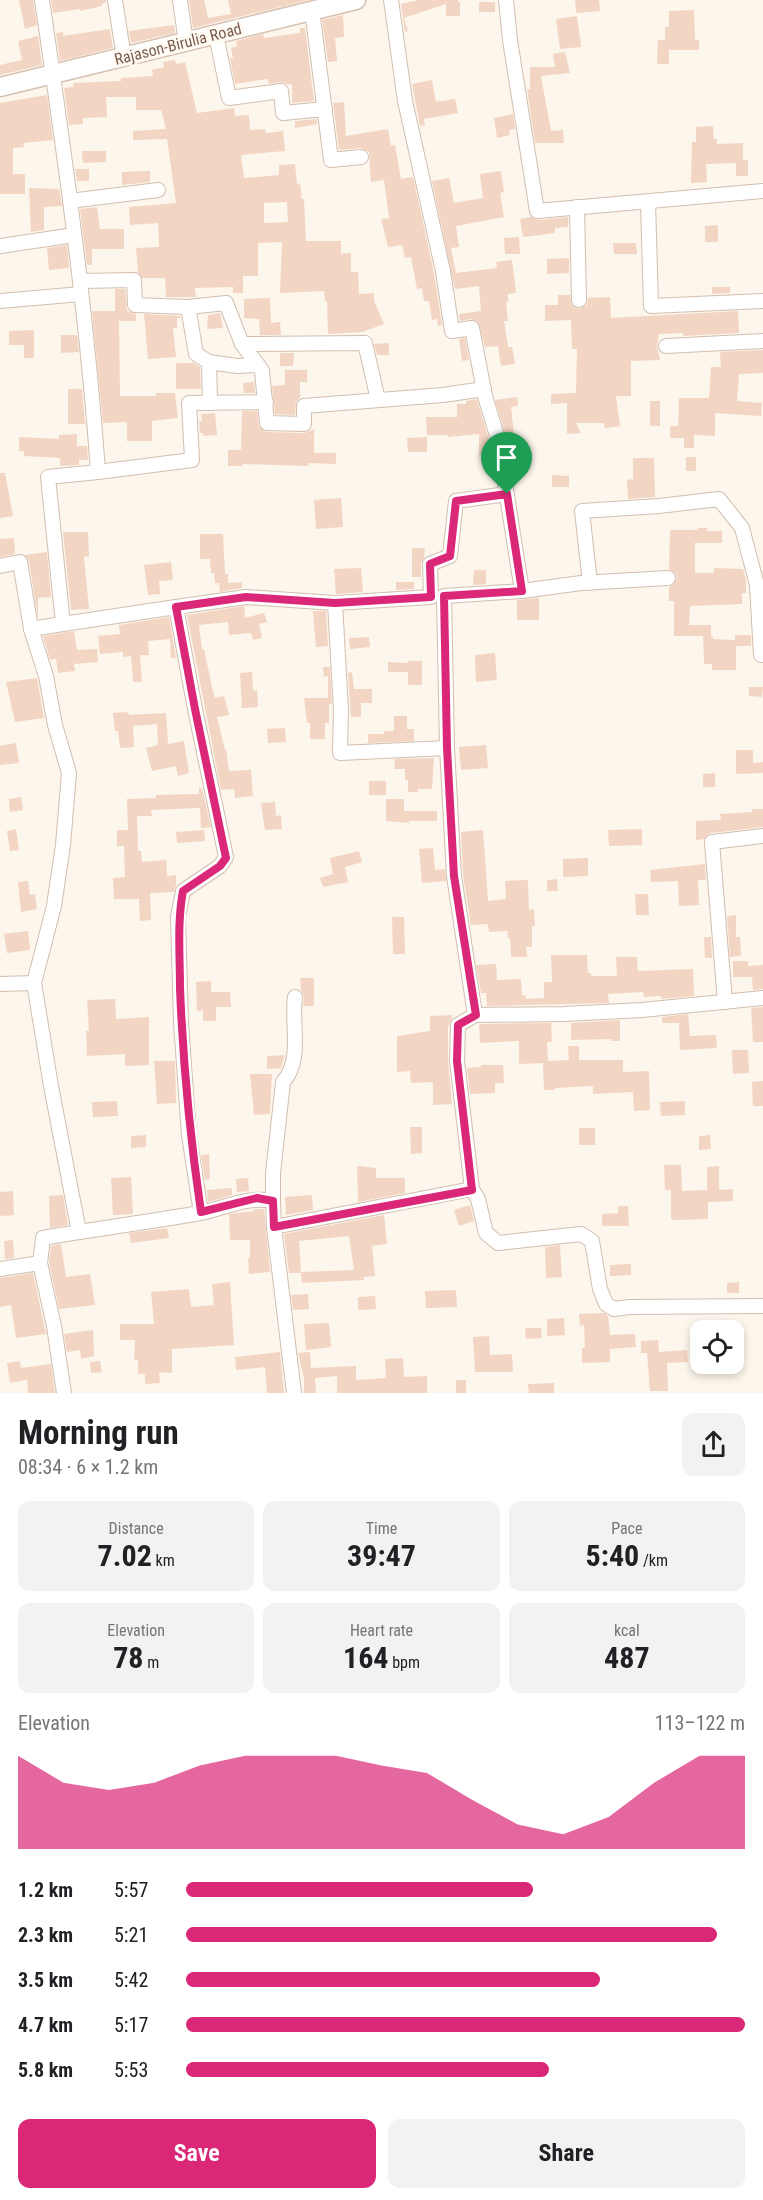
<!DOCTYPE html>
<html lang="en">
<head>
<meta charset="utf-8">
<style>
  :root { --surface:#fff; --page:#f2f2f2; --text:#202124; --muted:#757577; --accent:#db2777 }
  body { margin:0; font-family:"Roboto Condensed",sans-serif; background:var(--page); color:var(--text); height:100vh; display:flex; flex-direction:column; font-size:22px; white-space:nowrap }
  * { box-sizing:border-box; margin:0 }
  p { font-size:20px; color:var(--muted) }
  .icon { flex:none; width:33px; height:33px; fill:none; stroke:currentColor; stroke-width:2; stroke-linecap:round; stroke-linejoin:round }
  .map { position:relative; height:1393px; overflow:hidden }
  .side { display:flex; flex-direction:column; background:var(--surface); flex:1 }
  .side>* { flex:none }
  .fabs { position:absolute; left:690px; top:1320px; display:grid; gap:12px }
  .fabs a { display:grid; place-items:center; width:54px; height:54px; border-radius:12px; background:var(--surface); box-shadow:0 3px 9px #0003; font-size:30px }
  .pin { position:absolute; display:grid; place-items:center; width:51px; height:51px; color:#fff; margin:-62px -26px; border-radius:50% 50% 50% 0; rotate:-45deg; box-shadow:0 0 6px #0007 }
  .pin .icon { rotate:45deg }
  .round { display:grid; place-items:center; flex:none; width:63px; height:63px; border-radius:12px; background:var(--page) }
  .summary { display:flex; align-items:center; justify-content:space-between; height:102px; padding:0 18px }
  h1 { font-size:33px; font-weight:700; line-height:45px }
  .stats { display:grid; grid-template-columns:repeat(3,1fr); gap:9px; height:102px; padding:6px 18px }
  .stats div { display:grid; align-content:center; border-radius:12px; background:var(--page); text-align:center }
  .stats b { font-size:30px; font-weight:700 }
  .stats small { font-size:16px; font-weight:400 }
  .stats p { font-size:16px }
  .chart { height:168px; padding:12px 18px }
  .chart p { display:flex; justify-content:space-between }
  .chart svg { width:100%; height:108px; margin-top:6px; fill:var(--accent); opacity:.7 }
  .button { display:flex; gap:12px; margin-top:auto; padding:12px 18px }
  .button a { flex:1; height:69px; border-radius:12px; background:var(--accent); color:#fff; font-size:24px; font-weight:700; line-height:69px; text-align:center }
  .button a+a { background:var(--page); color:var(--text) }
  ul { padding:0 18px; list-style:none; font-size:20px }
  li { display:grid; grid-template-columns:96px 72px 1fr; align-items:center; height:45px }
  li i { height:15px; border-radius:8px; background:var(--accent) }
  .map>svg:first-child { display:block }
  .building { fill:#f3d5c3; fill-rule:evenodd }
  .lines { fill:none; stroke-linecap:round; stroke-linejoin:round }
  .street-casing { stroke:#d1beb0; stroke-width:16 }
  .secondary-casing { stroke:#d6c0b0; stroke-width:21 }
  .street { stroke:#fff; stroke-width:14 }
  .secondary { stroke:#fff; stroke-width:18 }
  .route-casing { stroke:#fff; stroke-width:12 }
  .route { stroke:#db2777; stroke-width:8 }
  .labels { text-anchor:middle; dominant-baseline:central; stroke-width:6; stroke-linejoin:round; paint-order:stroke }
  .street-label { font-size:16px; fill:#7a5c4d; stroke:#fffaf3 }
</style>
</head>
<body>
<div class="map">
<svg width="763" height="1393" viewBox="0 0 763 1393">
  <rect width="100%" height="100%" fill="#fdf6ec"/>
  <!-- building -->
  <g class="building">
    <polygon points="19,0 33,0 37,25 25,29"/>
    <polygon points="51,0 106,0 106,2 102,4 102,6 80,11 80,9 53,13"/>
    <polygon points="189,0 204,0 208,18 231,14 228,0 309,0 193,28"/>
    <polygon points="419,0 458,0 458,2 460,2 460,16 446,16 446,4 404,18 408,31 405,32 401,4"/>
    <polygon points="575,0 599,0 600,11 576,13"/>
    <rect x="479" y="2" width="16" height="10"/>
    <polygon points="694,10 695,40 699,40 699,50 669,50 669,64 657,64 658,40 665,40 665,27 669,27 669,11"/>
    <polygon points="343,15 344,37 335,38 337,61 328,62 322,20"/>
    <polygon points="577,16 581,47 560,49 556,19"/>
    <polygon points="174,25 175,33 131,43 129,31"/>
    <polygon points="300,28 305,28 314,101 292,103 292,85 280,82 269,84 268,79 235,84 230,58 233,58 231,48 237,46 236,41 263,34 264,38 300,33"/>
    <polygon points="110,29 113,48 60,61 56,33 63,32 63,36"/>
    <polygon points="38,36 42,65 0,75 0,65 22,60 18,41"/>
    <polygon points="565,52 570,73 541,76 551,131 563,130 564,143 535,143 527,89 530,89 530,67 555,67 553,54"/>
    <path d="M175,60l1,4 9,-2 12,51 37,-5 1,8 14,-1 1,15 15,-1 1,4 17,-2 2,20 -44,4 3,23 35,-3v-10l16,-1 2,20 3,-1 2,16h2l2,42h35v13l10,-1v19h7l1,22 15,-1v8l10,23 -22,8 -34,2 -1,-33h-2l-1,-10 -44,2 2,-51 -24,1v33h-15v17h-10v-6l-38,1 1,9h-30l-1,-19h-23l-4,-6 -2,-24 23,-1 -1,-24 -28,2 -1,-18 47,-4 -9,-64 -34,1v-9l33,-2 -5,-19h-25v-13h-30l1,20 -24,1v6l-14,1 -5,-37 9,-1v-4l48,-2v-3l32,-2 -1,-6 12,-3 -1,-5zM287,202l1,20 -24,1v-20z"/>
    <polygon points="432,80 436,102 455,99 458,113 424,119 425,125 420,126 412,84"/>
    <polygon points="47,95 53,140 23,143 24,147 13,148 13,174 25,174 25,194 0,194 0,103"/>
    <polygon points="344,102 346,136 388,129 391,146 395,145 401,179 413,177 434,273 442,325 438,326 437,319 432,320 429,301 424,301 422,288 417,289 411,257 405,258 402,245 388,247 381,219 389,218 384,180 371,182 369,152 361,148 339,150 333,103"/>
    <polygon points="513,114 515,129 509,130 510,135 497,138 494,118"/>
    <polygon points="317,119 317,124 295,128 295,121"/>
    <polygon points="713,126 714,139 717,139 717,144 743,143 743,160 748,160 748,176 736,176 736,163 706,164 707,182 691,183 692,142 696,142 696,127"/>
    <polygon points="82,151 106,151 106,162 83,163"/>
    <polygon points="75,169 89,169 89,181 77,181"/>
    <polygon points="150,171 150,182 122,185 122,172"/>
    <polygon points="501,171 504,192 500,193 504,217 456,226 459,247 451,248 456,273 497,268 496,262 512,260 516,293 508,294 508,302 506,302 508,321 504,321 508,347 512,347 515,364 501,366 498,346 485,347 478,322 471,319 460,321 459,314 481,311 479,286 455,289 432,181 449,178 454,203 483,198 480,174"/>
    <polygon points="29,188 59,189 62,206 44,207 44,230 31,232"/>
    <polygon points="97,207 100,229 124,229 124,249 92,249 92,265 87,265 80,209"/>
    <polygon points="531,217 538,220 568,217 568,227 555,228 555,233 523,237 520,219"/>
    <polygon points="718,225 718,242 705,242 705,226"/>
    <polygon points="519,237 520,254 505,254 504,238"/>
    <polygon points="613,243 636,243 637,254 614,254"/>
    <polygon points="67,245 69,268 49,270 47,248"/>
    <polygon points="569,258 569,273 547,274 547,259"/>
    <polygon points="712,287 730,287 730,293 712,294"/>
    <polygon points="115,289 125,289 127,311 136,314 136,321 119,321 120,396 156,396 156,393 175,393 178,418 152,421 152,441 127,441 127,422 103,423 92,311 115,311"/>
    <polygon points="558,295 570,295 572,305 579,309 587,305 588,298 610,297 611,318 738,311 739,333 683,336 683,333 659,334 657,346 660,360 631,361 631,396 616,396 620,426 605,428 604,423 576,423 581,433 567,434 567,403 551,404 551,394 576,393 577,349 572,349 571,320 545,321 545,305 558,305"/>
    <polygon points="270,298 271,323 280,322 281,335 260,335 259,319 244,318 244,299"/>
    <polygon points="220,313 223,328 207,329 208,315"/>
    <polygon points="144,314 180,316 181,318 177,318 177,328 173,328 176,357 148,359"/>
    <polygon points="34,330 34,358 24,358 24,345 9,345 9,331"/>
    <polygon points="61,335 77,335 79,352 61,353"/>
    <polygon points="465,338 469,360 462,361 459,339"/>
    <polygon points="389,343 389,355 377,355 374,344"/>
    <polygon points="763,350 763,373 739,374 737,401 762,403 761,416 715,413 715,436 694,435 694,448 684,448 684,438 670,438 670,426 678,426 679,398 709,398 711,367 721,367 720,352"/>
    <polygon points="280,353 294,353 293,366 280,366"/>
    <polygon points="176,363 194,363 200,367 201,389 176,389"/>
    <polygon points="285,370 307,370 307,382 300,382 300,398 296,402 295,415 275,414 272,386 285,385"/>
    <polygon points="254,382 255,393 244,393 243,383"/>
    <polygon points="68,389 82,389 85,424 68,424"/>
    <polygon points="517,397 518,406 511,407 514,435 506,436 495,400"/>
    <polygon points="477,399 489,441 490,455 479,455 479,434 448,437 448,435 427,435 426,417 457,417 457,404 466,404 466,401"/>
    <rect x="650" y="401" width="10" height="25"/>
    <polygon points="242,411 257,411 259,427 266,432 304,433 314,429 314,453 336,453 336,464 309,463 308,466 243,464 243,466 228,466 228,450 241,450"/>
    <polygon points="215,413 217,435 203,436 203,433 200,433 199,421 202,421 201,414"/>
    <polygon points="77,434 77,446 87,446 88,460 79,460 79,465 60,466 60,458 24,456 24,451 19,451 19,437 59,439 59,435"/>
    <polygon points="427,437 427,452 408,452 407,438"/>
    <rect x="686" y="457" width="10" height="14"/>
    <polygon points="633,458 654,458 655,497 628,499 627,480 633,479"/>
    <polygon points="0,473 5,473 13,516 0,518"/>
    <polygon points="552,475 569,476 569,487 552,487"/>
    <polygon points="341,498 343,527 316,529 314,500"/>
    <polygon points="698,528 707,528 707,531 722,531 722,543 695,543 695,573 714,573 714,568 743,569 746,580 746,593 742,593 742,604 690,606 689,625 711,625 711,636 674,636 674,601 669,601 669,587 673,585 677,578 675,573 669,569 670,530 698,530"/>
    <polygon points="63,532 88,532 89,556 84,557 89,609 71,610"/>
    <polygon points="200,534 223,534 225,574 228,574 228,583 242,582 242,588 220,592 219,583 215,583 214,573 211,573 210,559 200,559"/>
    <polygon points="14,538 15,554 0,557 0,539"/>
    <polygon points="412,548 425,548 424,557 421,564 421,577 412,577"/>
    <polygon points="47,552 51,597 38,598 38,619 29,561 25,555"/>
    <polygon points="171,562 173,580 159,581 160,594 148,595 144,565"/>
    <polygon points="361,568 363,592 336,594 334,569"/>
    <polygon points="474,570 486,570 486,584 473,585"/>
    <polygon points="396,582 414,582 414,589 396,590"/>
    <polygon points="539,598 539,620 517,620 517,600"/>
    <polygon points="244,606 245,618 264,613 267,622 259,624 262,638 253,640 251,633 229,635 228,622 199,625 202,649 204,649 212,687 215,698 224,696 229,715 217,717 225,750 226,749 229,771 251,770 253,796 235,798 234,789 221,790 187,615"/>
    <polygon points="313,611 326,611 328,646 316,647"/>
    <polygon points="169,617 176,658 171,658 170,639 148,641 149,655 140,655 142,682 133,682 131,656 123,657 123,652 100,654 98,636 120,634 119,625"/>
    <polygon points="74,631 77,650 97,649 98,662 74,664 75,671 58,673 56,659 50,660 43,636"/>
    <polygon points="735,635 751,635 751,646 736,646 736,670 712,670 712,664 704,664 703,636 713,636 713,639 735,640"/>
    <polygon points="369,637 370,647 350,649 349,638"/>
    <polygon points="495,653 497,680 476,682 475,655"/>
    <polygon points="408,661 422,661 422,685 408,685 408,672 388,672 388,662 408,663"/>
    <polygon points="323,667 330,667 332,704 329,704 329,723 325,723 325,739 310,739 310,723 307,723 304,698 328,698 328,676 324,677"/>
    <polygon points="252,672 253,691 257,690 258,707 242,708 240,673"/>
    <polygon points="352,672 354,689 372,689 372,703 361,703 361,717 351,717 348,673"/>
    <polygon points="37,678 44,718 15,722 6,682"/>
    <polygon points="749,687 763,687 762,697 749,696"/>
    <polygon points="128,712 129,715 166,713 168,744 184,741 189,773 178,776 176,766 152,771 146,748 158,745 157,724 133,726 134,747 120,748 118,731 115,731 113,713"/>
    <polygon points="394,716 407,716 407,729 414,729 414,741 368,743 368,734 384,734 384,731 394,731"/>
    <polygon points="285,728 286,742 268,743 267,729"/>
    <polygon points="16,743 19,763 0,765 0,746"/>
    <polygon points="486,745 488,768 461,770 459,747"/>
    <polygon points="736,750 753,750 753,763 763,762 763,773 736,774"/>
    <polygon points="434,758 432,789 418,789 418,792 408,792 408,780 405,780 405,769 394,769 395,759"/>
    <polygon points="715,773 715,787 703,787 703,774"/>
    <rect x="369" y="781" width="17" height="14"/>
    <polygon points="199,788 202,788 211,827 201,828 200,808 151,810 152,816 137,816 138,851 141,851 142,862 166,860 167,876 176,875 176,885 174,892 150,893 151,920 140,921 139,899 114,899 113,878 125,877 124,846 117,846 117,830 128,830 127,799 156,798 156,795 199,794"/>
    <polygon points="21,797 23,810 10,812 9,799"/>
    <polygon points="386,799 404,799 404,811 437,811 437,821 409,821 409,823 386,821"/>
    <polygon points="275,802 276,816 281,815 282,829 265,830 261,803"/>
    <polygon points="752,809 763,809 763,827 711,833 704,839 696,840 696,821 721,820 720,814 752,812"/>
    <polygon points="16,829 19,850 10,851 7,831"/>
    <polygon points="642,829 642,845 609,846 608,830"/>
    <polygon points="204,830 205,841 177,843 176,832"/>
    <polygon points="483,830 488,901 506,899 505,881 528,880 529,910 534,909 535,926 532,926 532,947 526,947 527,957 511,957 510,938 508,938 507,931 489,932 488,924 471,925 463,875 461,832"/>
    <polygon points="433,848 435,870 445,869 446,881 422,883 419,849"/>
    <polygon points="359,851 362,862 345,867 348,882 323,887 320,878 333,874 330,858"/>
    <polygon points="588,858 588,876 563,877 563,859"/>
    <polygon points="705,864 706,880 698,880 699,905 679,906 678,881 651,882 650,870"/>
    <polygon points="557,879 558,891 547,891 547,880"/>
    <polygon points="28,881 30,895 35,894 37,909 21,912 18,882"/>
    <polygon points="635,894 648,894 649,915 636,915"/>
    <polygon points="736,915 736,937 740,937 741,956 730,957 727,916"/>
    <polygon points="392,917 404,917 405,954 393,954"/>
    <polygon points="28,931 30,950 7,953 4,934"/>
    <polygon points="704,937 711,937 712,958 705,958"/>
    <polygon points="551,955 587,955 588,973 591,973 591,976 617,976 616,957 637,957 638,971 693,969 694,996 661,999 661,996 644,997 643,992 608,994 609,1003 487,1006 486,993 481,993 476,965 496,964 497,980 521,979 522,995 525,995 526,999 544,998 544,982 552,982"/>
    <polygon points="733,961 748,961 748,966 763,965 763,989 753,990 752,977 733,977"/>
    <polygon points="300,978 314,978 314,1006 303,1006 304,997 301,990"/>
    <polygon points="211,981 211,992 230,992 231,1007 216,1007 216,1021 203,1021 203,1010 197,1011 196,982"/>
    <polygon points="115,999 116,1019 149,1017 149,1065 125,1066 125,1054 87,1056 86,1031 89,1031 87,1000"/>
    <polygon points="763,1007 763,1042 753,1042 751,1008"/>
    <polygon points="688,1014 690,1036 716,1035 717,1048 680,1050 679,1023 662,1023 662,1017"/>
    <polygon points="453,1015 448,1027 448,1061 452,1104 433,1105 433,1082 411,1083 410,1071 397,1072 397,1036 430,1031 430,1016"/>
    <polygon points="620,1020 620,1041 611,1041 611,1039 571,1040 571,1023"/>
    <polygon points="551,1023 552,1042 547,1042 548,1061 569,1060 568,1046 579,1046 579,1060 623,1060 623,1072 649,1071 650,1110 634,1111 633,1092 593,1094 593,1086 555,1088 555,1090 544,1090 543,1063 519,1064 519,1041 480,1043 479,1024"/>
    <polygon points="732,1050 748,1050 749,1073 733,1074"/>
    <polygon points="285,1055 281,1068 267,1069 267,1056"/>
    <polygon points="154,1061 175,1061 176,1103 157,1104"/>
    <polygon points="481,1065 503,1065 504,1083 495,1083 495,1093 470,1094 467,1068 481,1067"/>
    <polygon points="250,1074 272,1074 270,1114 254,1115"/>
    <polygon points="763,1081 763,1106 753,1106 752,1082"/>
    <polygon points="117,1101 118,1116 93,1117 92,1102"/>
    <polygon points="685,1101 685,1115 661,1116 660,1102"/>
    <polygon points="410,1127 422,1127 422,1153 411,1154"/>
    <rect x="579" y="1128" width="16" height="17"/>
    <polygon points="146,1135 146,1147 131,1148 131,1136"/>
    <polygon points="710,1135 711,1149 699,1150 699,1136"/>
    <polygon points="209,1154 210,1179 205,1180 201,1155"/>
    <polygon points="664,1165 681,1165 682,1191 707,1190 707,1167 719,1166 719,1190 733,1189 733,1201 708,1202 708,1219 674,1220 671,1218 671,1190 665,1190"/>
    <polygon points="357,1166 376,1168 376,1178 405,1178 405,1193 358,1202"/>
    <polygon points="131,1177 133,1214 113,1215 111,1178"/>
    <polygon points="248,1178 249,1191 237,1192 236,1179"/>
    <polygon points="232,1188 232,1195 208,1202 207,1190"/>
    <polygon points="13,1191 14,1215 0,1216 0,1192"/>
    <polygon points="63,1195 68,1225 50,1228 49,1196"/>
    <polygon points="312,1195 313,1210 286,1215 285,1197"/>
    <polygon points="470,1205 474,1221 459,1226 454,1210"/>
    <polygon points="618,1206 628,1206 629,1226 602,1226 602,1214 618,1213"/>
    <polygon points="254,1209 264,1209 270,1272 249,1274 248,1258 250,1258 250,1240 230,1240 229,1214 254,1211"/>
    <polygon points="384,1215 387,1244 372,1246 375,1276 363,1277 364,1280 302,1283 301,1272 354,1270 349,1236 299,1241 301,1273 289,1273 284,1234"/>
    <polygon points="167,1228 169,1238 131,1243 129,1233"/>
    <polygon points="13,1240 14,1258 5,1259 4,1241"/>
    <polygon points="61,1244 66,1277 90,1274 95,1305 59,1309 49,1262 51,1246"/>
    <polygon points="560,1245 562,1277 546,1278 545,1247"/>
    <polygon points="631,1264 631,1275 610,1276 610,1265"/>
    <polygon points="33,1273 46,1334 16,1338 11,1305 0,1307 0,1278"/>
    <polygon points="230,1282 234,1345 172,1349 172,1373 159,1372 160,1383 145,1384 145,1374 138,1374 138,1360 134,1360 135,1340 120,1340 120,1324 154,1324 151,1292 189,1289 191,1307 214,1305 212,1284"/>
    <polygon points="739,1282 739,1293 727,1293 727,1283"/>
    <polygon points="456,1290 457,1307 426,1308 425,1291"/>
    <polygon points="308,1294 309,1309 293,1310 291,1295"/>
    <polygon points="375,1296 376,1309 358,1310 358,1297"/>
    <polygon points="604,1313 608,1316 610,1335 635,1334 636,1347 610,1349 610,1362 582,1363 582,1348 585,1348 584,1325 580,1326 579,1314"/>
    <polygon points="564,1318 565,1335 547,1336 547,1319"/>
    <polygon points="329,1323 331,1347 306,1350 304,1324"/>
    <polygon points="525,1328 541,1328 542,1338 526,1339"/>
    <polygon points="93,1330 94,1356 81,1359 80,1350 67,1352 64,1334"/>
    <polygon points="489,1336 490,1355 512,1354 513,1372 475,1372 473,1337"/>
    <polygon points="658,1340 659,1352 687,1350 688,1362 667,1363 668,1391 650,1391 647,1353 641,1353 641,1341"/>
    <polygon points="280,1352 284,1393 267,1393 265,1367 236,1370 235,1357"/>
    <polygon points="310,1352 311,1368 356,1366 356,1380 386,1378 385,1359 403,1358 404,1377 427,1376 427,1393 337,1393 337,1376 315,1378 316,1393 304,1393 304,1378 298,1353"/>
    <polygon points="20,1361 21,1368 51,1364 55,1393 28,1393 27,1380 10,1383 7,1363"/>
    <polygon points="100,1361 102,1372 91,1373 90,1362"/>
    <rect x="456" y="1380" width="10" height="13"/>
    <polygon points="554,1383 554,1393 529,1393 528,1384"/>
  </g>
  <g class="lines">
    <!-- street casing -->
    <g class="street-casing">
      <g id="street">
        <path d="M42,0c23,157 45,314 56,472l-50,5 15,147 113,-17 19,102 31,148 -6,9 -37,25 -5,26 3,106 8,112 12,78"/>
        <polyline points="115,0 124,58"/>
        <polyline points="180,0 186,43"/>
        <polyline points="391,0 405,101 443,271 452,331 472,328 485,396 498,439 522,591 444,596 447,748 454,876 475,1015"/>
        <polyline points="506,0 510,40 537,211 763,191"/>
        <polyline points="312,10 331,160 361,157"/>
        <polyline points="216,35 229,98 281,91 283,113 325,109"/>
        <polyline points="70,201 158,190"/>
        <polyline points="648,202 651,306 763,301"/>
        <polyline points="577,207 579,300"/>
        <polyline points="0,246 74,235"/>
        <polyline points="80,281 134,280 135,305 188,307"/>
        <polyline points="0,301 81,294"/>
        <polyline points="242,344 365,343 378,400"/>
        <polyline points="666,346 763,341"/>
        <polyline points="209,362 210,403"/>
        <polyline points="258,365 242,344 226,303 188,307 196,354 209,362 237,366 258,365 262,371 267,423 304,424 304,406 443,395 484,389"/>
        <polyline points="98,472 192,460 189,403 266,402"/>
        <polyline points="0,566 20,562 31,629 46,676 55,725 69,773 63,845 54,906 34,983"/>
        <polyline points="590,583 582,511 659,506 719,499 742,528 757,585 761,655 763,655"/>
        <polyline points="522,591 581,583 668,578"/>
        <polyline points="176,607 246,597 335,603"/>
        <polyline points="31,629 63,624"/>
        <polyline points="447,748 340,753 341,710 335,603 431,597 430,564 450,556 456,501 507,494"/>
        <polyline points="0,984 34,983 51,1086 79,1232"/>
        <polyline points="725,1002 712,842 763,836"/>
        <polyline points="472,1189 457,1061 458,1025 475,1015 564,1014 642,1010 763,998"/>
        <path d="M273,1201v-28l10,-91c20,-22 8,-58 12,-85"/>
        <polyline points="274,1227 472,1189 478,1199 486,1233 498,1243 581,1234 592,1241 600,1289 606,1304 614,1309 630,1307 763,1306"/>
        <path d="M40,1263l3,-25c52,-9 105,-16 157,-25 25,-5 47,-17 73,-12l1,26 20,166"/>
        <polyline points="0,1269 40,1263 54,1326 64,1393"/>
      </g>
    </g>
    <!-- secondary casing -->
    <g class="secondary-casing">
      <polyline id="secondary" points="0,87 356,0"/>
    </g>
    <!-- street -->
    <use href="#street" class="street"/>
    <!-- secondary -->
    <use href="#secondary" class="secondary"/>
  </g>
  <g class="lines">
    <!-- route casing -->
    <g class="route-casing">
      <path id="route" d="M507,494l15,97 -78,5 3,152 7,128 22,139 -18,10 -1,36 15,129 -198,37 -1,-26 -16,-3 -56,14c-11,-75 -18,-148 -21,-224 0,-33 -3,-65 3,-97l37,-25 6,-8 -31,-149 -19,-102 70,-10 89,6 96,-6 -1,-33 20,-8 6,-55z"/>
    </g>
    <!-- route -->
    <use href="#route" class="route"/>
  </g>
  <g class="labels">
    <!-- street labels -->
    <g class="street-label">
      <text transform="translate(178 44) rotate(-14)">Rajason-Birulia Road</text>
    </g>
  </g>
</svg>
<div class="fabs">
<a><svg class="icon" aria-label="locate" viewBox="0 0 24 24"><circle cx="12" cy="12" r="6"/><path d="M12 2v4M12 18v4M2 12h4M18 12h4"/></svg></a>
</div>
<div class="pin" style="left:507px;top:494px;background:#1e9e55"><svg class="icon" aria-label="arrive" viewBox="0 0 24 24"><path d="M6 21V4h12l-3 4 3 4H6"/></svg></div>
</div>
<section class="side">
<div class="summary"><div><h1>Morning run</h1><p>08:34 · 6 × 1.2 km</p></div><a class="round"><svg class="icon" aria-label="share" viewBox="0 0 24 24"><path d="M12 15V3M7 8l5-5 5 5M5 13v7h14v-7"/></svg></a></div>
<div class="stats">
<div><p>Distance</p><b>7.02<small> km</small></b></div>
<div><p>Time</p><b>39:47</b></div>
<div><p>Pace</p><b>5:40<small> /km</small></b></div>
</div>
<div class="stats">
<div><p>Elevation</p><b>78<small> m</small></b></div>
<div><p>Heart rate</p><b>164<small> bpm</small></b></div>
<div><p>kcal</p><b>487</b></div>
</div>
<div class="chart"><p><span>Elevation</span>113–122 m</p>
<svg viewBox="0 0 160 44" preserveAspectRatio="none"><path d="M0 44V6L10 17L20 20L30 17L40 10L50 6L60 6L70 6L80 10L90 13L100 24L110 34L120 38L130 31L140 17L150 6L160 6V44z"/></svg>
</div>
<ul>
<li><b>1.2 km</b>5:57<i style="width:62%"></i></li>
<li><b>2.3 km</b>5:21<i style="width:95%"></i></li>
<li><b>3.5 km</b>5:42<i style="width:74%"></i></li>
<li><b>4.7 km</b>5:17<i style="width:100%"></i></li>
<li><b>5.8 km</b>5:53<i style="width:65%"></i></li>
</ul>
<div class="button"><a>Save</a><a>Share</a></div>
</section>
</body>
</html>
